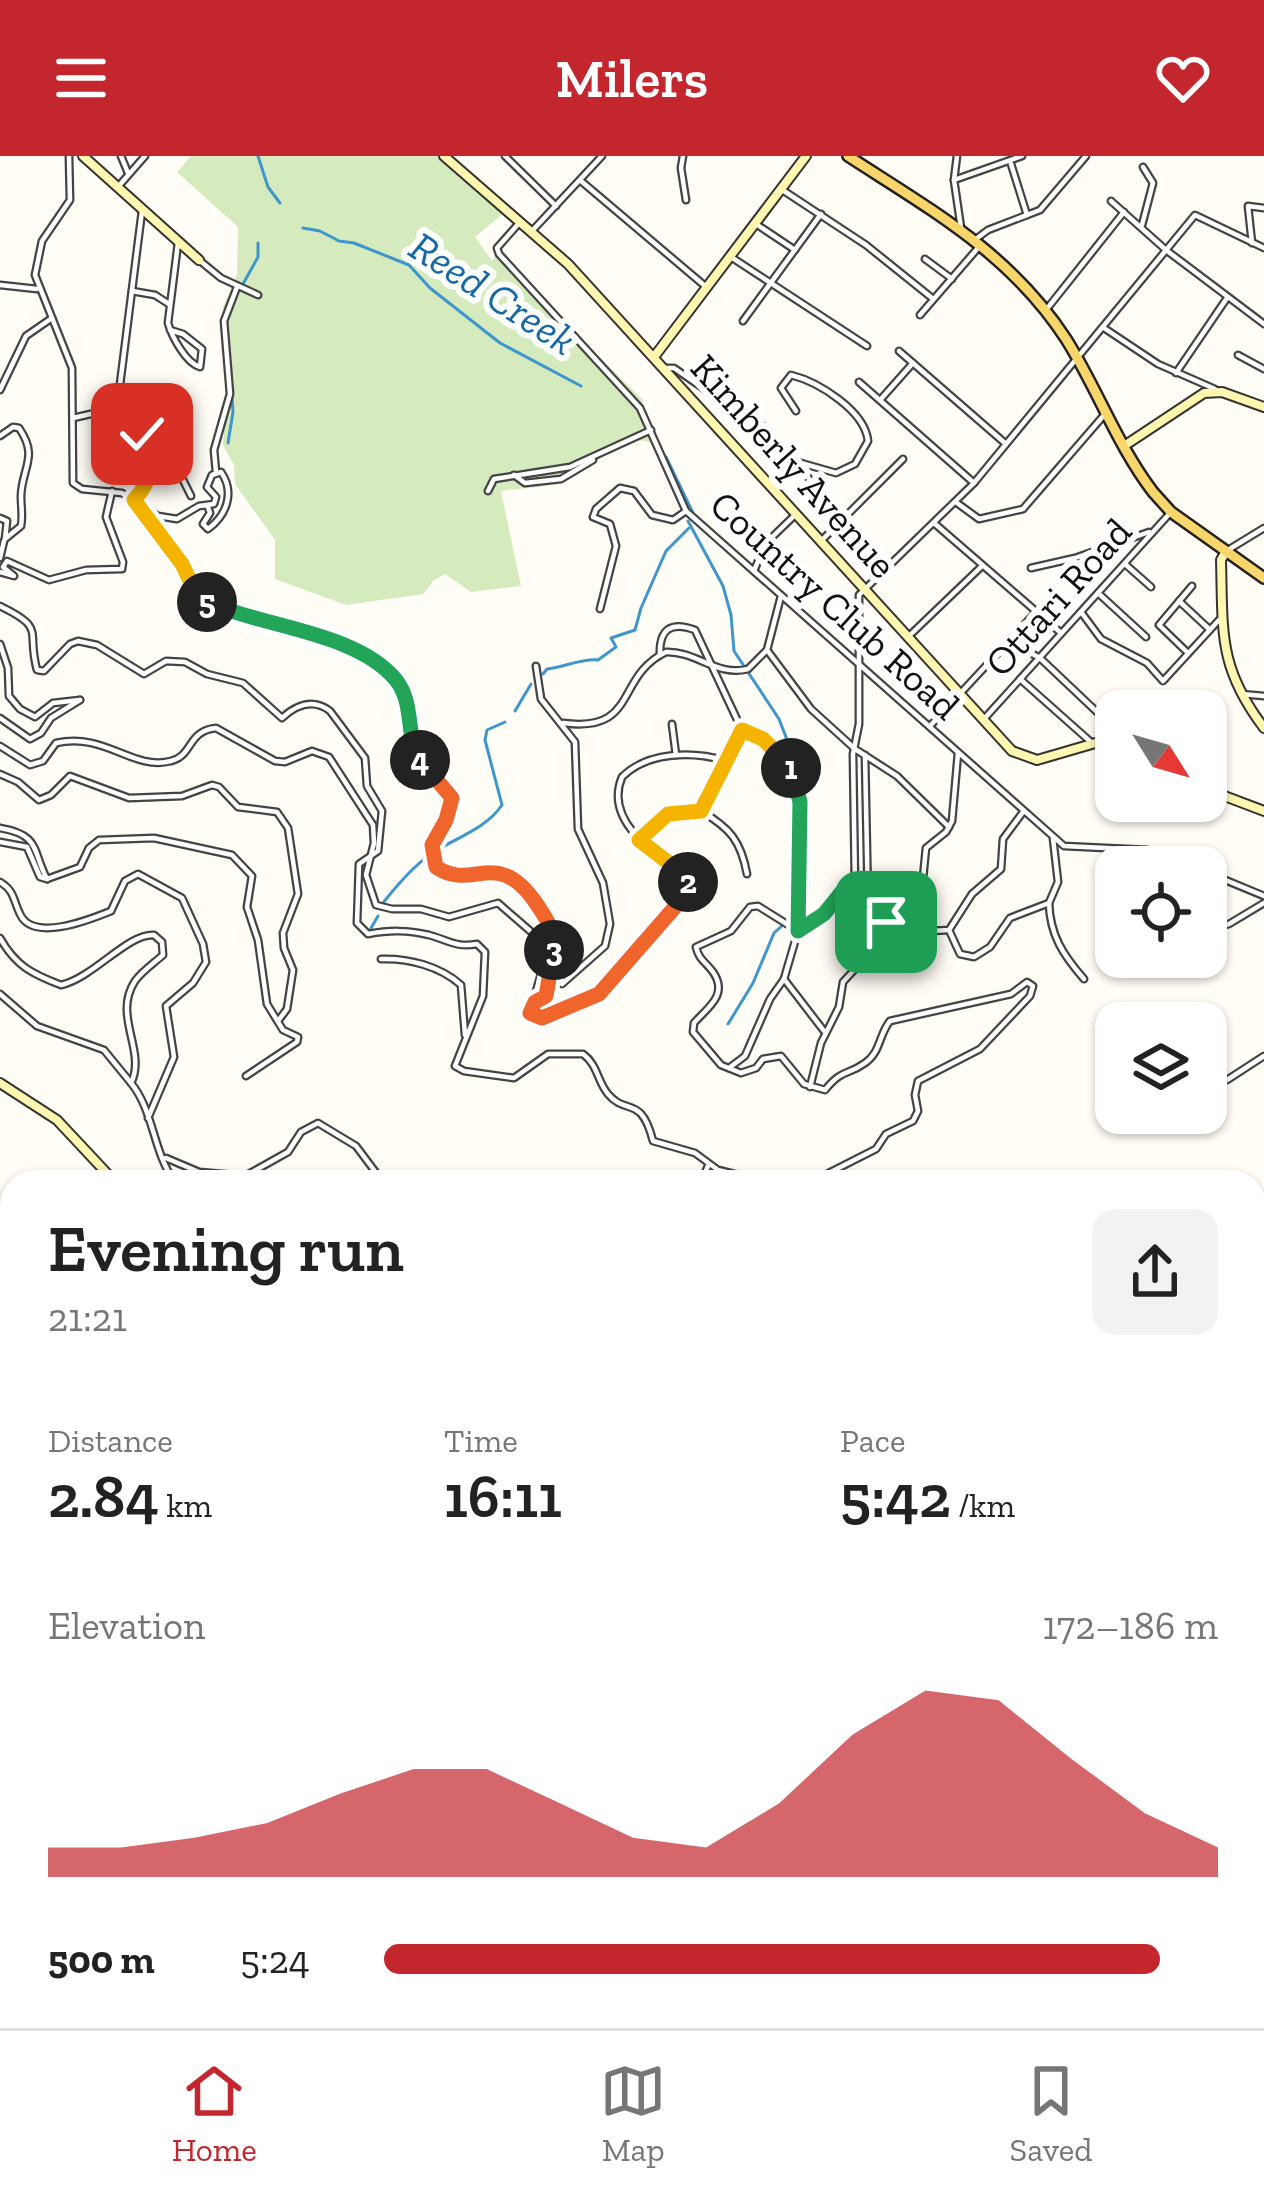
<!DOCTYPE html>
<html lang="en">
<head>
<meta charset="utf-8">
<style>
  :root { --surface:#fff; --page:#f2f2f2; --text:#222; --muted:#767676; --line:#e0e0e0; --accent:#c4262e }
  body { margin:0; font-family:"Zilla Slab",serif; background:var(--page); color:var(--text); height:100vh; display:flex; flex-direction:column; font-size:45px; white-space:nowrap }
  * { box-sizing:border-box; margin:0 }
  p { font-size:39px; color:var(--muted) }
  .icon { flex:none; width:66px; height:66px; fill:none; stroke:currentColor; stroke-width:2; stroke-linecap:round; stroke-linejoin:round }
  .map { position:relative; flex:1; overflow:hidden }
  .sheet { position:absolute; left:0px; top:1014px; width:1266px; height:858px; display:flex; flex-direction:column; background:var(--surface); border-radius:36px 36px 0 0; box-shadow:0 3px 9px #0004 }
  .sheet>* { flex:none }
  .needle { width:78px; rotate:127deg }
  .fabs { position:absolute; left:1095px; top:534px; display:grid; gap:24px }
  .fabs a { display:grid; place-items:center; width:132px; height:132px; border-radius:24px; background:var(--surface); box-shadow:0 3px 9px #0004; font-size:60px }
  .pin { position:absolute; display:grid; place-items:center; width:102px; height:102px; color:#fff; margin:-51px; border-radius:24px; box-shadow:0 6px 18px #0006 }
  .km { position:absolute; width:60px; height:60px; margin:-30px; border-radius:50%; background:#222; color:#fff; font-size:33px; line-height:60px; text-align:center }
  .round { display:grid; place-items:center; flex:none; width:126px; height:126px; border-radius:24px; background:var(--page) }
  .summary { display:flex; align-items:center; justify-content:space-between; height:204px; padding:0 48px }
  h1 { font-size:66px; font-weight:600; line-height:90px }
  .stats { display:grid; grid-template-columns:repeat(3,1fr); gap:18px; height:204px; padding:12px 48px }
  .stats div { display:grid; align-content:center }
  .stats b { font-size:60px; font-weight:600 }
  .stats small { font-size:33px; font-weight:400 }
  .stats p { font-size:33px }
  .chart { height:336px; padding:24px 48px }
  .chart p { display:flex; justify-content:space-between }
  .chart svg { width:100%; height:216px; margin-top:12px; fill:var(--accent); opacity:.7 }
  ul { padding:0 48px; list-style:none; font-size:39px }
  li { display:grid; grid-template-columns:192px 144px 1fr; align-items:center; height:90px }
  li i { height:30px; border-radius:15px; background:var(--accent) }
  header { display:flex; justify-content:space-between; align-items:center; height:156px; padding:0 48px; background:var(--accent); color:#fff; font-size:54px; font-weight:600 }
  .tabs { display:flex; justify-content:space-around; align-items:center; height:168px; border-top:3px solid var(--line); background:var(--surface); font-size:33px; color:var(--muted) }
  .tabs a { display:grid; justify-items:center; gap:6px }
  .tabs .current { color:var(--accent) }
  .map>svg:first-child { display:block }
  .green { fill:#d5ebbd }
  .cemetery { fill:#d9e3c4 }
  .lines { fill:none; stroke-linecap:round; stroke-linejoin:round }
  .stream { stroke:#3f96cf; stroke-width:3 }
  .street-casing { stroke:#444; stroke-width:9 }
  .secondary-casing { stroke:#333; stroke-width:12 }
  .primary-casing { stroke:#222; stroke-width:14 }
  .street { stroke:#fff; stroke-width:4.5 }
  .secondary { stroke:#fff6b0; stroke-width:8 }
  .primary { stroke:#f9d66b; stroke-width:9 }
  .split-1-casing { stroke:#fff; stroke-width:24 }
  .split-2-casing { stroke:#fff; stroke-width:24 }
  .split-3-casing { stroke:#fff; stroke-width:24 }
  .split-4-casing { stroke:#fff; stroke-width:24 }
  .split-5-casing { stroke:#fff; stroke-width:24 }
  .split-6-casing { stroke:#fff; stroke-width:24 }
  .split-1 { stroke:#22a559; stroke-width:15 }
  .split-2 { stroke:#f5b400; stroke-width:15 }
  .split-3 { stroke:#f0652b; stroke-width:15 }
  .split-4 { stroke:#f0652b; stroke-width:15 }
  .split-5 { stroke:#22a559; stroke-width:15 }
  .split-6 { stroke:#f5b400; stroke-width:15 }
  .labels { text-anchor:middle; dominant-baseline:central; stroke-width:12; stroke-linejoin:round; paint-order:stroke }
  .street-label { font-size:39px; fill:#111; stroke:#fff }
  .water-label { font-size:42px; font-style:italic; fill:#1768a6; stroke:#fff }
</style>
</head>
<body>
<header><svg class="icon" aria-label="menu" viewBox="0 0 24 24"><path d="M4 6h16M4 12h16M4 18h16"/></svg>Milers<svg class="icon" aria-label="heart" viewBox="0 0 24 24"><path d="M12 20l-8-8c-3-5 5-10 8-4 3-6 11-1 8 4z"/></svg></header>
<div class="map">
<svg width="1264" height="1872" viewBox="0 0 1264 1872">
  <rect width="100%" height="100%" fill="#fffdf5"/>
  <!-- green -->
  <path class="green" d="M191,0h249l65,56 -30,25 17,24 4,-5 146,143 9,44c-28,-13 -58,27 -84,37 -20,8 -45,8 -66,11l20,95 -50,6 -26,-18 -11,6 -11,14 -77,11 -71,-26v-39l-40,-56 -1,-19 -11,-20 7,-93 -7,-45 14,-32 1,-48 -61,-55z"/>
  <!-- cemetery -->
  <polygon class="cemetery" points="1264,1507 1264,1711 1256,1713 1254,1518"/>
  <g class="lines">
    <!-- stream -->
    <g class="stream">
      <polyline points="258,0 268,31 280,47"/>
      <polyline points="303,72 320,75 339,85 354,87 409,109 430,132 500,187 581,230"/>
      <polyline points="243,128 258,101 258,87"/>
      <polyline points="227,170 233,256 228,287"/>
      <polyline points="666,301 693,357"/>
      <polyline points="688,365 723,430 731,459 734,495 779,563 806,633 809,732 805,749 774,777 753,827 728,868"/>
      <path d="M543,518l4,-5c17,-2 36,-11 51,-9l18,-13 -5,-9 24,-8 6,-22 25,-57 23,-23"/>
      <polyline points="515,555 531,528"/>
      <path d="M383,747c14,-18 36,-43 56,-54 22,-13 48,-22 63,-44l-17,-65 2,-10 18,-8"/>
      <polyline points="371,772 378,760"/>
      <polyline points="0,1186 12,1196"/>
      <polyline points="1254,1280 1264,1278"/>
      <polyline points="1200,1860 1211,1872"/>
      <polyline points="1191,1872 1196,1860"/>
    </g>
    <!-- street casing -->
    <g class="street-casing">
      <g id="street">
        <polyline points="69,0 70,44 42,85 35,119 72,212 73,327 82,333 122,337 139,348 183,408 196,437 208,447 256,466 326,481 392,520 408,554 413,593 452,642 446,664 432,690 436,711 445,717 499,715 520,726 529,736 555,779 546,840 535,846"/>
        <polyline points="121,0 128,17"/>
        <polyline points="505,0 556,50"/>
        <polyline points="683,0 681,12 686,44"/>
        <polyline points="957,0 954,24 961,72"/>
        <polyline points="1011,8 1027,59"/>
        <polyline points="954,24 1022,0"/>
        <polyline points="581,25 705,130"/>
        <polyline points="117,32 145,0"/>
        <polyline points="781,33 866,89 932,142"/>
        <polyline points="1111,45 1166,94 1264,168"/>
        <polyline points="520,66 497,92 499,98 640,252 686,355 1064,690 1147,694 1193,711"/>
        <polyline points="756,68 795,94"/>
        <polyline points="1142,69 1153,27 1143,11"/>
        <polyline points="532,75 602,0"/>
        <polyline points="976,83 988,74 1040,54 1086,0"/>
        <polyline points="1252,87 1248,50 1264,52"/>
        <polyline points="731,101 867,190"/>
        <polyline points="925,103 952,123"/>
        <polyline points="199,104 221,122 258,139"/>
        <polyline points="0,129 37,133"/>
        <polyline points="132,135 155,139 169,148"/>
        <polyline points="1046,154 1124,56"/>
        <polyline points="920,159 978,92"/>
        <polyline points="743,165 821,58"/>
        <polyline points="1104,172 1158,208 1215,233"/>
        <path d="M170,174l13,4 19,15 -2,18c-14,-4 -28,-30 -32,-44l10,-80"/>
        <polyline points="899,195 1006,288"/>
        <polyline points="1238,199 1264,213"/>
        <polyline points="665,212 674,212 726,248 756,263 845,363"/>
        <polyline points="1176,217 1227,142"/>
        <polyline points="859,226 974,327"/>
        <polyline points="0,234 26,180 52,162"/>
        <polyline points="881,243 913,207"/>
        <polyline points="73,262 117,252"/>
        <polyline points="142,277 166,290 191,340"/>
        <path d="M0,280l13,-9 6,1c20,29 3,39 2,68 0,11 2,19 0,30l-16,13 2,-18 -7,-3"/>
        <path d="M794,305l42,12 19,-9 13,-23c-3,-30 -49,-59 -77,-66l-10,13 15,23"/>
        <polyline points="216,316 214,294 230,238 224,165 237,131"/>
        <polyline points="514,319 525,327 561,323 593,304"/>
        <polyline points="488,335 494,323 570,311 651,274"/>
        <path d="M134,344c27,-30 22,-59 -12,-78l-5,-14 25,-197"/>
        <polyline points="957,347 979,363 1023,353 1105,258"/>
        <path d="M139,348l19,12 19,3 22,-13 15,-2 2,-7 -9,-10 5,-12 9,-3c14,20 6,43 -13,57l-5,-5 7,-11 -2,-6"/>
        <polyline points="934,367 1061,477"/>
        <polyline points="821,385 903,303"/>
        <polyline points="1228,394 1264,372"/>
        <polyline points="0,402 4,385"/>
        <polyline points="1125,408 1151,431"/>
        <polyline points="1031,412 1075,402 1149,376"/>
        <polyline points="754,415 765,388 795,359"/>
        <polyline points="0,416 14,420 3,411 7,405 49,424 86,414 122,413 123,406 106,361 112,335"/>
        <polyline points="1098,437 1146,481"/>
        <polyline points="1179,445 1209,473"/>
        <path d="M0,450c47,23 26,24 37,64l7,1 26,-27 8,-3 19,4 47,29 22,-13 19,1 22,12 36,9 39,35c14,-13 31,-20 48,-7l35,47 2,28 15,25 -4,40 -19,13 -2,59 11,11c22,-4 39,-4 61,1 19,5 27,13 48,9l8,8 -2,44 -28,70 9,5 50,7 34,-24h35c15,11 14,27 25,40 18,22 33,0 45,47l42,12 23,17 50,12"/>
        <polyline points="600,453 616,390 610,368 593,361 596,353 620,332 634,335 652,359 673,364 686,355"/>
        <polyline points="1081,456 1101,483 1147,507 1163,525 1219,464"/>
        <polyline points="908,481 982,410"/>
        <polyline points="1010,486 1040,502 1116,574"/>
        <polyline points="0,488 8,512 9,540 20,553 35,561 53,547 80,544"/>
        <polyline points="767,494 811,553 855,593 897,620 949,671"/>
        <polyline points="1188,497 1159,469 1192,430"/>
        <path d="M660,499c-1,-26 11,-34 35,-25l47,100c34,9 55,39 57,73l-1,128"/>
        <polyline points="536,510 541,543 575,586 578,673 603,727 610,768 605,790 562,828 556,787"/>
        <polyline points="1020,523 1092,587"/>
        <polyline points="1241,538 1264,540"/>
        <polyline points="0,562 30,583 41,577 51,562 80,544"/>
        <polyline points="984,563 1171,356"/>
        <path d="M563,567c76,10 51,-46 103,-71 30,-1 51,25 82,17l19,-19 14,-54"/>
        <polyline points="672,568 676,599"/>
        <polyline points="930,570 1035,457"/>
        <path d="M0,590l30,19 13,-4 13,-18c50,-11 76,28 115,18 22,-5 16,-30 45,-33l59,33 10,1 27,-11 17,6 44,68 1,18 -8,32 10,30 16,4h29l28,8 49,-14 38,33 10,20 -16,57 12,5 57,-24 88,-103v-13l-4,-5c-31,-21 -79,-53 -61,-96 26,-26 72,-26 104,-16"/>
        <polyline points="0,618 18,626 39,644 51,639 70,620 129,642 182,640 212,629 219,631 238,651 277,656 288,672 298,738 283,777 284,792 293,814 287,853 278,865"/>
        <polyline points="701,654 742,574"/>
        <path d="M0,672c41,7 32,23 47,51"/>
        <path d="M639,684l29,-26 33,-3c29,17 40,30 46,63"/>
        <polyline points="0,686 27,691 40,721 47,723"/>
        <polyline points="1206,716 1264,740"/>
        <polyline points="47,723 80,711 89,692 99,684 154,682 232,699 252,720 247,751 258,784 267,848 283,874 298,881 297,886 246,920"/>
        <path d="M0,726c15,9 13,18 20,32 13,29 71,5 91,-3l14,-30 13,-7 44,24 21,46 3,18 -13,21 -27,23 8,51 -26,61"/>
        <polyline points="855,730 853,598 859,568 859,439 974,327 1195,59 1264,92"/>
        <polyline points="855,730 909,732 923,722 926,692 946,676 952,665 958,597"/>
        <path d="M1049,747c1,32 14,52 35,76"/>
        <polyline points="949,774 960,798 974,801 990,791 1010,762 1049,747 1058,726 1053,682"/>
        <polyline points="1206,774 1229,768 1264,747"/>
        <path d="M798,775l-40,-25 -8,1 -19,24 -35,16c3,13 9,14 17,25 16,23 -6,36 -19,51l-1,9 28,33 20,8 15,-5 7,-9 18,-3 23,28 21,6c18,-22 22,-14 40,-27 16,-11 14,-29 25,-42l121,-27 16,-12 6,4 -3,10 -50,53 -62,32 -3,14 3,16 -5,10 -27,13 -10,15 -65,33"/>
        <polyline points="893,777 949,774 972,738 1001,713 1003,683 1023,656"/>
        <path d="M0,782c16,28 32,36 61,47 32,-7 67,-52 93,-50l8,7 1,13c-9,8 -21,16 -28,26 -23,35 12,70 -4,102 23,28 22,70 44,99"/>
        <path d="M381,803c27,-1 59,7 80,26l4,50"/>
        <polyline points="784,823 824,875"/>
        <polyline points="0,838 37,870 104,894 131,927"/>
        <polyline points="1206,910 1227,924 1264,900"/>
        <polyline points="729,912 745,900 770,843 784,823 798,775 823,757 845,732 855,730"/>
        <polyline points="810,931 821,887 839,851 843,826 855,813 888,797 893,777 868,747 865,599"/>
        <polyline points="166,1002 199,1016 245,1020 288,996 301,976 318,967 356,990 383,1026"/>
        <polyline points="701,1026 708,1010"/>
        <polyline points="0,1132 12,1143"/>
        <polyline points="1254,1259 1264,1258"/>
        <polyline points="1254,1302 1264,1301"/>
        <polyline points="0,1329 12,1324"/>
        <polyline points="1254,1404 1264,1407"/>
        <polyline points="12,1632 3,1658 12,1667"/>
        <polyline points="0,1698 12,1693"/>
        <polyline points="0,1784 12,1796"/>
        <polyline points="0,1795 12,1808"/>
        <polyline points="1254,1806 1264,1818"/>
        <polyline points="1254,1838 1264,1830"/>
        <polyline points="30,1860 38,1872"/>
        <polyline points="43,1860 55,1872"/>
        <polyline points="462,1860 474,1872"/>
        <polyline points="763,1860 767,1872"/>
        <polyline points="981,1860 994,1872"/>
        <polyline points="780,1872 781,1870"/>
        <polyline points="966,1872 975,1860"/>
      </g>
    </g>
    <!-- secondary casing -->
    <g class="secondary-casing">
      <g id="secondary">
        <polyline points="83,0 199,104"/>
        <polyline points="444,0 568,108 1012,595 1037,604 1116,581"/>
        <polyline points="654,201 806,0"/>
        <polyline points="1124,290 1204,237 1222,236 1264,251"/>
        <path d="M1225,397l-4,7c2,73 -3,107 43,168"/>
        <polyline points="1206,633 1264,655"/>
        <polyline points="0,927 57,964 115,1026"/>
        <polyline points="0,1628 12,1604"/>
        <polyline points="1254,1721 1264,1716"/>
        <polyline points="1145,1872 1151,1860"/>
      </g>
    </g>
    <!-- primary casing -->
    <g class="primary-casing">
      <path id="primary" d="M848,0c83,54 162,97 218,183 31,49 51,106 87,153l18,20 93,66"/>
    </g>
    <!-- street -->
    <use href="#street" class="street"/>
    <!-- secondary -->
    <use href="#secondary" class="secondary"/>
    <!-- primary -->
    <use href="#primary" class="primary"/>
  </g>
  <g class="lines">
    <!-- split-1 casing -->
    <g class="split-1-casing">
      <polyline id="split-1" points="791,612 800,646 798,775 824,758 845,732 866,732 868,747 886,766"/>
    </g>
    <!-- split-2 casing -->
    <g class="split-2-casing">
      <polyline id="split-2" points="688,726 682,717 639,684 668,658 701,655 742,574 763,583 791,612"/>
    </g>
    <!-- split-3 casing -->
    <g class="split-3-casing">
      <polyline id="split-3" points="554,794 546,840 535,846 530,857 542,862 599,838 682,743 688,726"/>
    </g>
    <!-- split-4 casing -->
    <g class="split-4-casing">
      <path id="split-4" d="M420,604l32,38 -6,22 -14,25 4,22c38,26 61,-23 102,39 10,15 17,25 16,44"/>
    </g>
    <!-- split-5 casing -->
    <g class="split-5-casing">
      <path id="split-5" d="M207,446c55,25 150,30 189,78 19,24 9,56 24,80"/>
    </g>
    <!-- split-6 casing -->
    <g class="split-6-casing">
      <path id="split-6" d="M142,278c12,25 12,45 -8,66l48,64 14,29 11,9"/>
    </g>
    <!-- split-1 -->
    <use href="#split-1" class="split-1"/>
    <!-- split-2 -->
    <use href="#split-2" class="split-2"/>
    <!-- split-3 -->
    <use href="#split-3" class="split-3"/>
    <!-- split-4 -->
    <use href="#split-4" class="split-4"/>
    <!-- split-5 -->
    <use href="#split-5" class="split-5"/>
    <!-- split-6 -->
    <use href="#split-6" class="split-6"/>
  </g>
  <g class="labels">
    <!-- street labels -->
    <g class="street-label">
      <text transform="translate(794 310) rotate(48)">Kimberly Avenue</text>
      <text transform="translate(1058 441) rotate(-48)">Ottari Road</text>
      <text transform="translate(835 449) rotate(42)">Country Club Road</text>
    </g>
    <!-- water labels -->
    <g class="water-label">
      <text transform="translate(493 137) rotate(33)">Reed Creek</text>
    </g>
  </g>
</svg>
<div class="fabs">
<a><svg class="needle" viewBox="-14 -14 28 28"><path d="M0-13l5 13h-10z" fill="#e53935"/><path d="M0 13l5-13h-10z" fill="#767676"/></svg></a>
<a><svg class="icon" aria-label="locate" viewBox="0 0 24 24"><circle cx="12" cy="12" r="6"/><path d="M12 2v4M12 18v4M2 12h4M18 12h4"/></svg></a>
<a><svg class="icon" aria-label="layers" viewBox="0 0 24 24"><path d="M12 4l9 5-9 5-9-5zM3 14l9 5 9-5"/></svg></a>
</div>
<div class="pin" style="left:886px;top:766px;background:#1e9e55"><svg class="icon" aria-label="arrive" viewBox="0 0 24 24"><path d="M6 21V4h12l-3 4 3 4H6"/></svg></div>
<div class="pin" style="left:142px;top:278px;background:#d93025"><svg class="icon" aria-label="check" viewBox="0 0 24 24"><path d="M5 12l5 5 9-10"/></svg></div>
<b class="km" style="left:791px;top:612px">1</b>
<b class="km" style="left:688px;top:726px">2</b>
<b class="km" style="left:554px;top:794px">3</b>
<b class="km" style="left:420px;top:604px">4</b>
<b class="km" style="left:207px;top:446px">5</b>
<section class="sheet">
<div class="summary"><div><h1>Evening run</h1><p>21:21</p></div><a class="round"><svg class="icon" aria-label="share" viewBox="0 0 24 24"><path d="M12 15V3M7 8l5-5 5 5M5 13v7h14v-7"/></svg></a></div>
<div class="stats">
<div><p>Distance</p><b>2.84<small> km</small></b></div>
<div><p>Time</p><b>16:11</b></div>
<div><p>Pace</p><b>5:42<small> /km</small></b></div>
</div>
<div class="chart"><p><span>Elevation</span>172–186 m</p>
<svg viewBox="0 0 160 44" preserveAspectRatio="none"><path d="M0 44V38L10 38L20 36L30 33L40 27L50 22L60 22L70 29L80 36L90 38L100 29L110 15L120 6L130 8L140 20L150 31L160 38V44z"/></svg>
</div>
<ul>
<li><b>500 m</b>5:24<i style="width:93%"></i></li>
</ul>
</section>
</div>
<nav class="tabs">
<a class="current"><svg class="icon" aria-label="home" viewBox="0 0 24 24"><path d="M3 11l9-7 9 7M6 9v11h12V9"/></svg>Home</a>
<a><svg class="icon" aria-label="map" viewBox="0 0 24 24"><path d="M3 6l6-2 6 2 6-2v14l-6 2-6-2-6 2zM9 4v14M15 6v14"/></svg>Map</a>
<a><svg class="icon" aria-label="saved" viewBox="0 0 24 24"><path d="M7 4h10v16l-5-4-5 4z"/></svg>Saved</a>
</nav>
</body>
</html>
